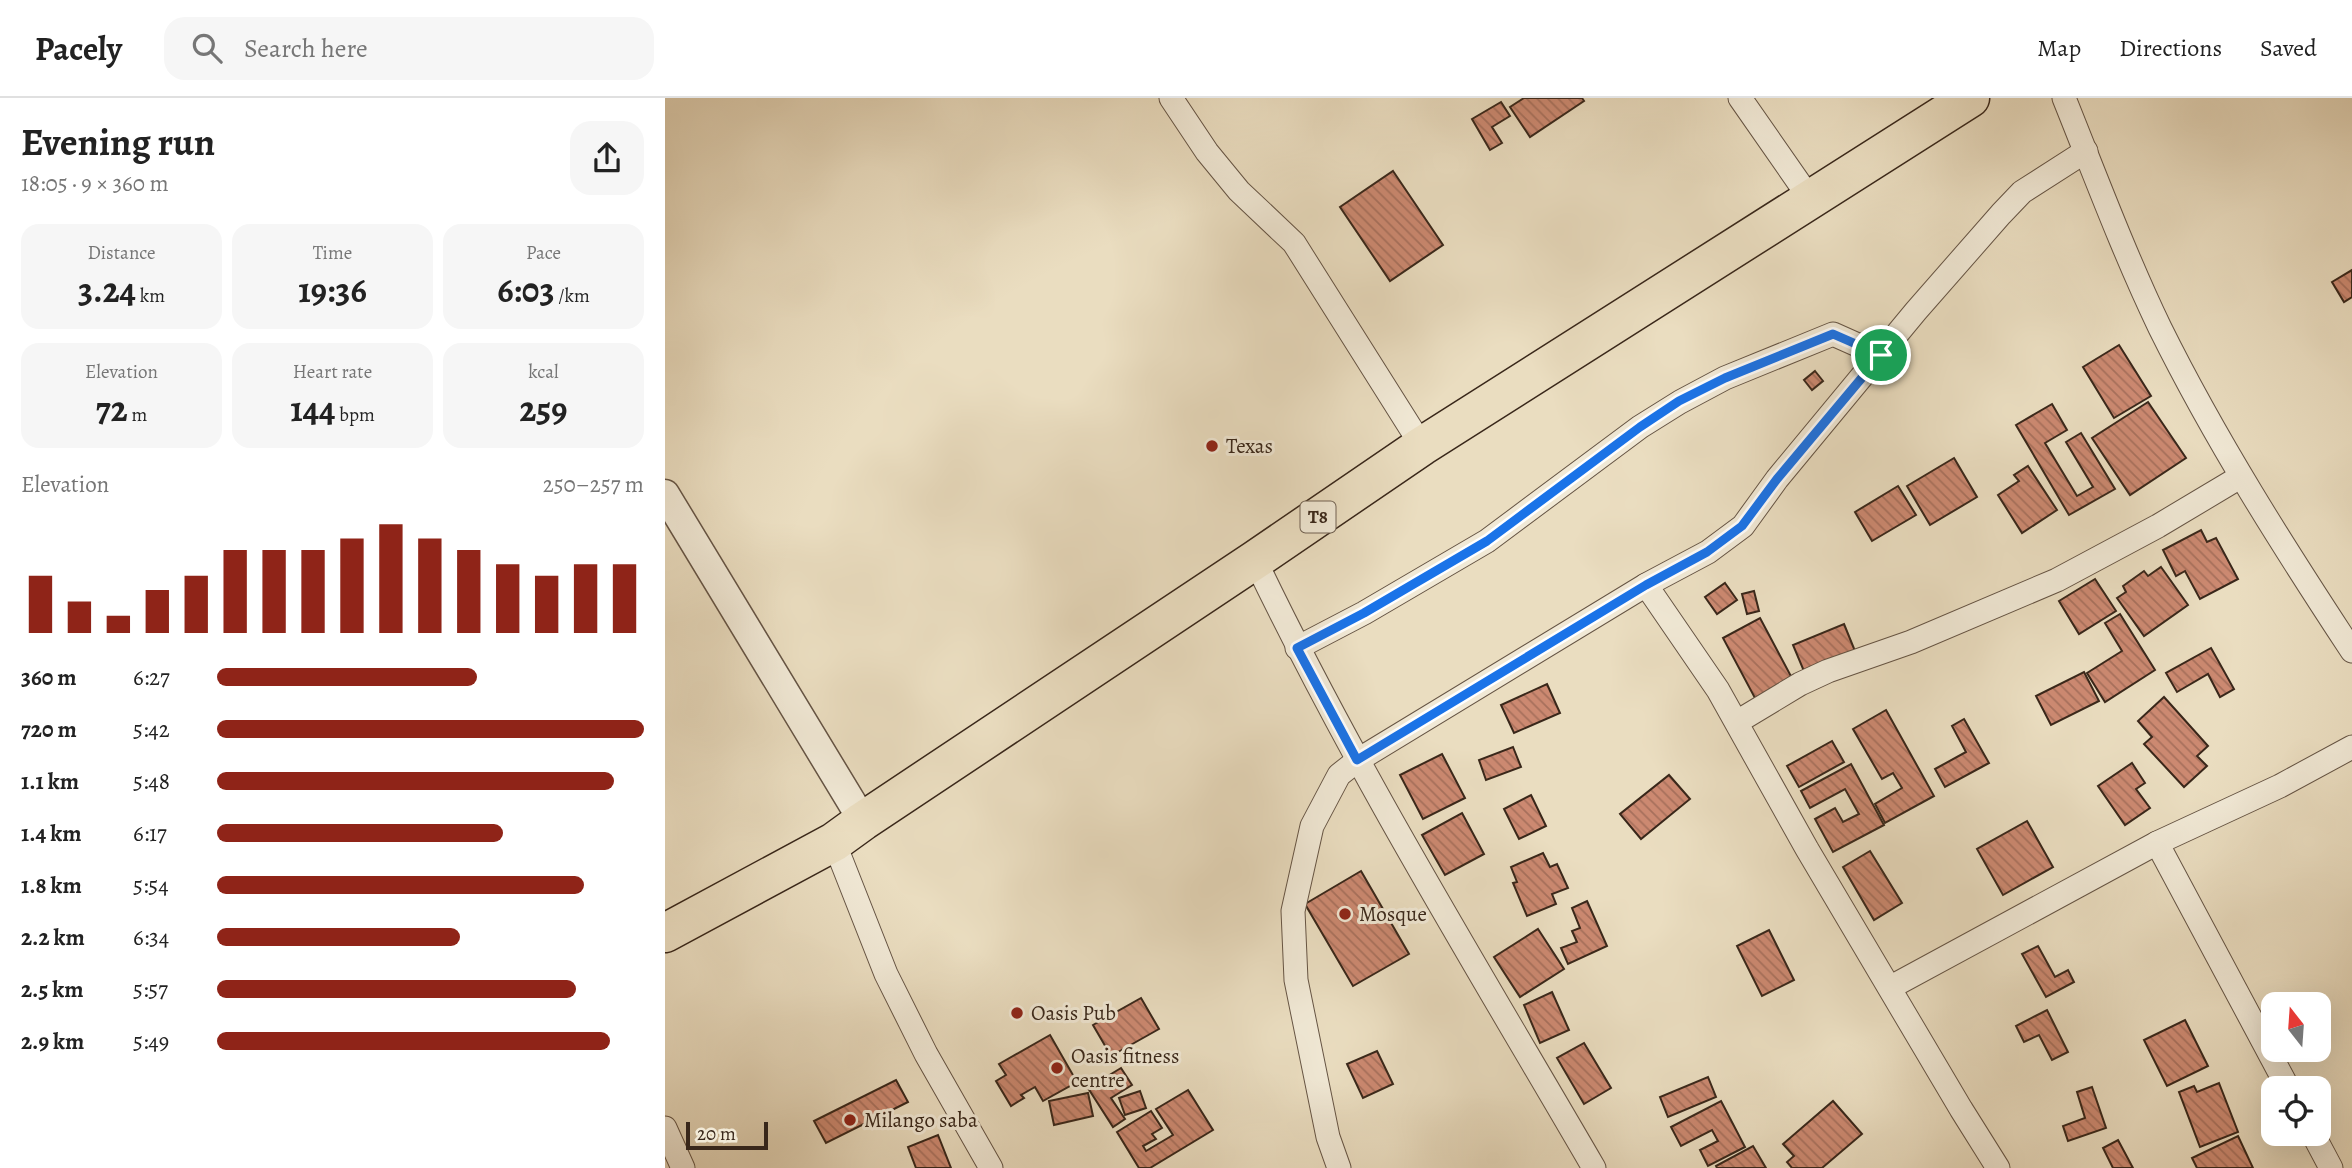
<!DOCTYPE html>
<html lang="en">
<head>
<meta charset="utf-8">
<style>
  :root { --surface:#fff; --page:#f6f6f6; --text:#222; --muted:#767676; --line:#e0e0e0; --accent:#8f2418 }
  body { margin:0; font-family:Alegreya,serif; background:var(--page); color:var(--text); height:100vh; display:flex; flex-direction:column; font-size:26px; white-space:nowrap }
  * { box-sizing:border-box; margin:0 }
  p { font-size:23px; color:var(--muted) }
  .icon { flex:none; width:38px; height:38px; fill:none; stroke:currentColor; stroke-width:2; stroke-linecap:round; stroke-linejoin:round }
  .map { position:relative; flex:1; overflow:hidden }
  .panel { display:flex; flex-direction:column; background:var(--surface); width:665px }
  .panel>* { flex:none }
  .needle { width:46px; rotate:343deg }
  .fabs { position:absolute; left:1596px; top:894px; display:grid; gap:14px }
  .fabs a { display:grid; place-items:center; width:70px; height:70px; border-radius:14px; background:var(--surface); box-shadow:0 7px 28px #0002; font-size:35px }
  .scale { position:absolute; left:21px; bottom:18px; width:82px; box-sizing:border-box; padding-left:7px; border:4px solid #39271a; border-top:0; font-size:19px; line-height:24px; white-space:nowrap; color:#39271a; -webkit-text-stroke:5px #f1e9d6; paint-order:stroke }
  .pin { position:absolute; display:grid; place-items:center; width:60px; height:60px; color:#fff; margin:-30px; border:4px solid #fff; border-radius:50%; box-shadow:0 2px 7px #0007 }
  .round { display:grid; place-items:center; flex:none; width:74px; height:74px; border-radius:21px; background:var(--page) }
  .summary { display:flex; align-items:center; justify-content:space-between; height:119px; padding:0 21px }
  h1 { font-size:38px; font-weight:700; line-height:52px }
  .stats { display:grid; grid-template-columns:repeat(3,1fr); gap:10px; height:119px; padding:7px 21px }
  .stats div { display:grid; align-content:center; border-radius:18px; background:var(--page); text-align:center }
  .stats b { font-size:35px; font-weight:700 }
  .stats small { font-size:19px; font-weight:400 }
  .stats p { font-size:19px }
  .chart { height:196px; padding:14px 21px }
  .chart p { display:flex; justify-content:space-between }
  .chart svg { width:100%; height:126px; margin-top:7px; stroke:var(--accent); stroke-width:6 }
  ul { padding:0 21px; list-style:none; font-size:23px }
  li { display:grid; grid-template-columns:112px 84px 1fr; align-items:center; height:52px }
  li i { height:18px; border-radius:9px; background:var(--accent) }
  header { display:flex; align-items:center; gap:42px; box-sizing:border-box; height:98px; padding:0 35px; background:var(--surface); border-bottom:2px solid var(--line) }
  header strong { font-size:33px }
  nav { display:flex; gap:38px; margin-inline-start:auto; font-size:24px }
  .search { width:490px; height:63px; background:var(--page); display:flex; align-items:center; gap:18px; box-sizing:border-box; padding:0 24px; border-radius:21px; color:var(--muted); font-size:26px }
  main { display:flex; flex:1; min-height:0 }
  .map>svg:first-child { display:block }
  .building { fill:url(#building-back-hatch); stroke:#39271a; stroke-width:2 }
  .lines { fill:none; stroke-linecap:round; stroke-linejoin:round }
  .minor-casing { stroke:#655444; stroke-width:25 }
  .tertiary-casing { stroke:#655444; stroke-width:31 }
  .trunk-casing { stroke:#39271a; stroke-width:41 }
  .minor { stroke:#f1e9d6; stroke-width:23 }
  .tertiary { stroke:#f1e9d6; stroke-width:28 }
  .trunk { stroke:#eaddc0; stroke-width:38 }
  .route-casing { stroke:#fff; stroke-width:14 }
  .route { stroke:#1a73e8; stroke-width:9 }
  .poi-dot { fill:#8f2418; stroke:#f1e9d6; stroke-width:2.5 }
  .labels { text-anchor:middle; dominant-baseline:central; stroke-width:6; stroke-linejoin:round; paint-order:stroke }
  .shield { fill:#f1e9d6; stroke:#706152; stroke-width:2 }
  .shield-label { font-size:19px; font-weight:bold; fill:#39271a }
  .poi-label { font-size:21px; fill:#39271a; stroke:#f1e9d6; text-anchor:start }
</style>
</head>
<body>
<header>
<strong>Pacely</strong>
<div class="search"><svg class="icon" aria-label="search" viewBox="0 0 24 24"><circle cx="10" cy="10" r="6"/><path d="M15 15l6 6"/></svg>Search here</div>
<nav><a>Map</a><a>Directions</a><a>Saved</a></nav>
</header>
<main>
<section class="panel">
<div class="summary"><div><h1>Evening run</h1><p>18:05 · 9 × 360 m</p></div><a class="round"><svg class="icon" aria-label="share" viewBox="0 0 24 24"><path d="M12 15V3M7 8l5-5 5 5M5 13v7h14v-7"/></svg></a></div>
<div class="stats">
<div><p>Distance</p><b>3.24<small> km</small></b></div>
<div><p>Time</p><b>19:36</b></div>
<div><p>Pace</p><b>6:03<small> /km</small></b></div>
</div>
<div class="stats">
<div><p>Elevation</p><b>72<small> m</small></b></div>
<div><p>Heart rate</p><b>144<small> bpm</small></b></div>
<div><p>kcal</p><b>259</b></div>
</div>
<div class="chart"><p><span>Elevation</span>250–257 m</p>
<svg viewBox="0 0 160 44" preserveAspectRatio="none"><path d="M5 44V24M15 44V33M25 44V38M35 44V29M45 44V24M55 44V15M65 44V15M75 44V15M85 44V11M95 44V6M105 44V11M115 44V15M125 44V20M135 44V24M145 44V20M155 44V20"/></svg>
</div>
<ul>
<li><b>360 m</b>6:27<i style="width:61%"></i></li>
<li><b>720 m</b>5:42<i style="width:100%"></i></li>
<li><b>1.1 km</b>5:48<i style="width:93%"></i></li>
<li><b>1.4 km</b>6:17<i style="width:67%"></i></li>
<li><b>1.8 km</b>5:54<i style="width:86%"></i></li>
<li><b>2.2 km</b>6:34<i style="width:57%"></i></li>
<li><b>2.5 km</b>5:57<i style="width:84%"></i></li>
<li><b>2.9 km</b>5:49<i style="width:92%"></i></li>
</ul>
</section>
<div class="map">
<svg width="1687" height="1070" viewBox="0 0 1687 1070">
  <defs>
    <pattern id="building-back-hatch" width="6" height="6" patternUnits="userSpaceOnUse" patternTransform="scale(1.75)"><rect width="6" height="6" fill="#cc8971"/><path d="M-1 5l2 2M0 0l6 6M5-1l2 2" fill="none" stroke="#a7705c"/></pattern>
  </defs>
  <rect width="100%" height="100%" fill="#eaddc0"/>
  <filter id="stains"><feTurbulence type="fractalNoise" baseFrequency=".00286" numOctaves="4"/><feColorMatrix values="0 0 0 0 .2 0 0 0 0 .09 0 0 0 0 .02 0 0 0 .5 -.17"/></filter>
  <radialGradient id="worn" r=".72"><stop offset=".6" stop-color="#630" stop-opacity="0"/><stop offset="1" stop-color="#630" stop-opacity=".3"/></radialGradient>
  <!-- building -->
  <g class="building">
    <polygon points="859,0 917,0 919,3 865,39 845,9"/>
    <polygon points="836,4 845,18 827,29 837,45 825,52 807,21"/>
    <polygon points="728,73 778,147 725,183 675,109"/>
    <polygon points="1687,172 1687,199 1679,204 1667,184"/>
    <polygon points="1454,247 1486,298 1449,320 1418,269"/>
    <polygon points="1150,273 1158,283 1147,292 1139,282"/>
    <polygon points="1483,304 1521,360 1465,397 1427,340"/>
    <polygon points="1387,306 1402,332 1380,345 1412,398 1428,389 1401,344 1416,335 1450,391 1404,417 1351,327"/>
    <polygon points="1289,360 1312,399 1265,427 1242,388"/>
    <polygon points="1363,368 1392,412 1357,435 1333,397 1354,383 1349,377"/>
    <polygon points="1233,388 1251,417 1207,443 1190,414"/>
    <polygon points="1536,432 1542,444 1551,440 1573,481 1535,501 1520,473 1511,478 1498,452"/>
    <polygon points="1496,469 1523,507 1479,538 1452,500 1461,494 1458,488 1479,473 1483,478"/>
    <polygon points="1430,481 1451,513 1414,536 1394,503"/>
    <polygon points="1060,485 1072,502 1052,516 1040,499"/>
    <polygon points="1089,493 1094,513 1082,516 1077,496"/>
    <polygon points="1455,516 1490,572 1440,604 1422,575 1457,553 1440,525"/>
    <polygon points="1095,520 1128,582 1091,602 1058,540"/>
    <polygon points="1179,526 1192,558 1141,578 1128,547"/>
    <polygon points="1546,550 1569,591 1555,599 1543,576 1512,594 1501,575"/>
    <polygon points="1419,574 1434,603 1386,627 1371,598"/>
    <polygon points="882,586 895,615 849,635 836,607"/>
    <polygon points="1499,599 1543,648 1532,658 1542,668 1519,689 1479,646 1487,639 1473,623"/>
    <polygon points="1221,612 1269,698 1220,725 1210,706 1237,690 1228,675 1217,681 1188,631"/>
    <polygon points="1299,621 1324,665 1280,689 1270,671 1301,654 1287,628"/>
    <polygon points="1167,643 1179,664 1134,689 1122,668"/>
    <polygon points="848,649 856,669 821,682 814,662"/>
    <polygon points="777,656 800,700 758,721 735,677"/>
    <polygon points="1467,665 1480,685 1471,691 1485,710 1460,727 1433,688"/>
    <polygon points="1186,666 1219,727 1168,754 1150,721 1170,710 1178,724 1194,716 1180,691 1145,710 1136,693"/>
    <polygon points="1004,677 1025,701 976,741 955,716"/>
    <polygon points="866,697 881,728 854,741 839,711"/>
    <polygon points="797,715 819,756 780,777 757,737"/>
    <polygon points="1362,723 1388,769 1338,797 1312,751"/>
    <polygon points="1205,753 1237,805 1209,822 1178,769"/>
    <polygon points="878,755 885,769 892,766 903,790 887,796 891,806 862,818 848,785 852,784 846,769"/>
    <polygon points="696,773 744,856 688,888 640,806"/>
    <polygon points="922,803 942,848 903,866 896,850 912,844 907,833 915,830 907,810"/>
    <polygon points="873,831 899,871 855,899 829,859"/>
    <polygon points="1104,832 1129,882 1097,898 1072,848"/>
    <polygon points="1373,848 1390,879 1403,872 1409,884 1381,899 1357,856"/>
    <polygon points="887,894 904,932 875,945 859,907"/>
    <polygon points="476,900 494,931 446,958 428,927"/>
    <polygon points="1382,912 1403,954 1387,962 1374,937 1359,944 1351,928"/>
    <polygon points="1520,922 1543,968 1502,988 1479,942"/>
    <polygon points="385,937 412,984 378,1003 370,989 356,997 359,1000 346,1008 331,983 341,977 334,966"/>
    <polygon points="919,945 946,990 919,1006 892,960"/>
    <polygon points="712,953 728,986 698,1000 682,966"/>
    <polygon points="456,970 467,987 446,1000 460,1021 448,1029 423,990"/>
    <polygon points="1043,979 1051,999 1003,1019 995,999"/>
    <polygon points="231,982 243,1004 161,1045 149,1023"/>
    <polygon points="1554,985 1573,1034 1535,1049 1514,994 1529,988 1532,994"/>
    <polygon points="1427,989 1441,1030 1403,1043 1398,1028 1420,1020 1412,994"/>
    <polygon points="523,992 548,1032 485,1070 474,1070 452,1034 486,1013 497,1030 487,1036 491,1041 478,1048 481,1053 508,1037 491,1011"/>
    <polygon points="475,993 481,1010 460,1017 454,1000"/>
    <polygon points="423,995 428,1018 389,1027 384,1003"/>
    <polygon points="1056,1003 1080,1049 1043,1068 1035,1052 1053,1043 1047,1032 1016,1048 1006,1029"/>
    <polygon points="1168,1003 1197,1036 1157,1070 1127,1070 1122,1064 1129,1058 1118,1046"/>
    <polygon points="273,1037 286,1070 251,1070 243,1049"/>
    <polygon points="1573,1038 1588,1070 1532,1070 1527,1060"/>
    <polygon points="1453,1042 1468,1070 1448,1070 1438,1050"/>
    <polygon points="1088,1048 1101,1070 1052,1070 1051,1068"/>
  </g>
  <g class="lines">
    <!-- minor casing -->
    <g class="minor-casing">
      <g id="minor">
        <polyline points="506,0 542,54 574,93 629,145 757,348"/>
        <polyline points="1075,0 1146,102"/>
        <path d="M1399,0c31,77 60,155 96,230 56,113 123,218 192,323"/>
        <path d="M590,462c100,209 222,407 339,608"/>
        <polyline points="981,487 1053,592 1142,751 1296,1011 1333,1070"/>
        <polyline points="632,550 699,515 822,443 975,329 1015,304 1060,280 1168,236 1215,257"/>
        <polyline points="1072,624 1135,586 1163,573 1246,544 1392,482 1493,428 1575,379"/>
        <polyline points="169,744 221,876 261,956 326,1070"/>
        <polyline points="1492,745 1623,990"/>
        <polyline points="1226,889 1492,745 1615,688 1687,649"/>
        <polyline points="0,1030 18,1070"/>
        <polyline points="1648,1036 1666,1070"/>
        <polyline points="674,1070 663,1039 631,882 628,813 647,728 674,677 693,662 981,487 1043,454 1078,428 1112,381 1251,213 1336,116 1357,94 1421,53"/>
      </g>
    </g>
    <!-- tertiary casing -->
    <g class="tertiary-casing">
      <polyline id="tertiary" points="0,396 198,723"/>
    </g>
    <!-- trunk casing -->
    <g class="trunk-casing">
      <polyline id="trunk" points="0,835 169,744 198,723 590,462 757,348 1305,0"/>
    </g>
    <!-- minor -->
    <use href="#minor" class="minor"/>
    <!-- tertiary -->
    <use href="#tertiary" class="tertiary"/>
    <!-- trunk -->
    <use href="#trunk" class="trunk"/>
  </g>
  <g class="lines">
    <!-- route casing -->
    <g class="route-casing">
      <polygon id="route" points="1168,236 1216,257 1112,381 1077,428 1042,454 981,487 692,662 632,550 699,515 822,443 975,329 1014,303 1060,280"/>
    </g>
    <!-- route -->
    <use href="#route" class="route"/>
  </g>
  <!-- markers -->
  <g class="poi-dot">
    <circle cx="547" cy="348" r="7"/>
    <circle cx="680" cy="816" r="7"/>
    <circle cx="352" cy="915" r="7"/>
    <circle cx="392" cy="970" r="7"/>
    <circle cx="185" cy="1022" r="7"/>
  </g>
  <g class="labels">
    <!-- shield labels -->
    <rect class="shield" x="635.5" y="403.5" width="35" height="31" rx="5"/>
    <g class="shield-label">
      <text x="653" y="419">T8</text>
    </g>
    <!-- poi labels -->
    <g class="poi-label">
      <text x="561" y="348">Texas</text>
      <text x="694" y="816">Mosque</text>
      <text x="366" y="915">Oasis Pub</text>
      <text x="406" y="958">Oasis fitness<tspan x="406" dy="24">centre</tspan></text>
      <text x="199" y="1022">Milango saba</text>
    </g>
  </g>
  <rect width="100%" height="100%" filter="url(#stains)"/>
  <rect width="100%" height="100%" fill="url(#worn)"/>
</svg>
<div class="fabs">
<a><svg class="needle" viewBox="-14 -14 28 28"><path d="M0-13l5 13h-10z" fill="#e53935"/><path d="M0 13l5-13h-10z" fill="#767676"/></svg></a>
<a><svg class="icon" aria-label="locate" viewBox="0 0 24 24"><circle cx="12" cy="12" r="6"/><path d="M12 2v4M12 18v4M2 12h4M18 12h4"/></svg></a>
</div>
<div class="scale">20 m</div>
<div class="pin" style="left:1216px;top:257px;background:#1e9e55"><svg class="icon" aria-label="arrive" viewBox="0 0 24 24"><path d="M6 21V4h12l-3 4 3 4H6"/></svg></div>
</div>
</main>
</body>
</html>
